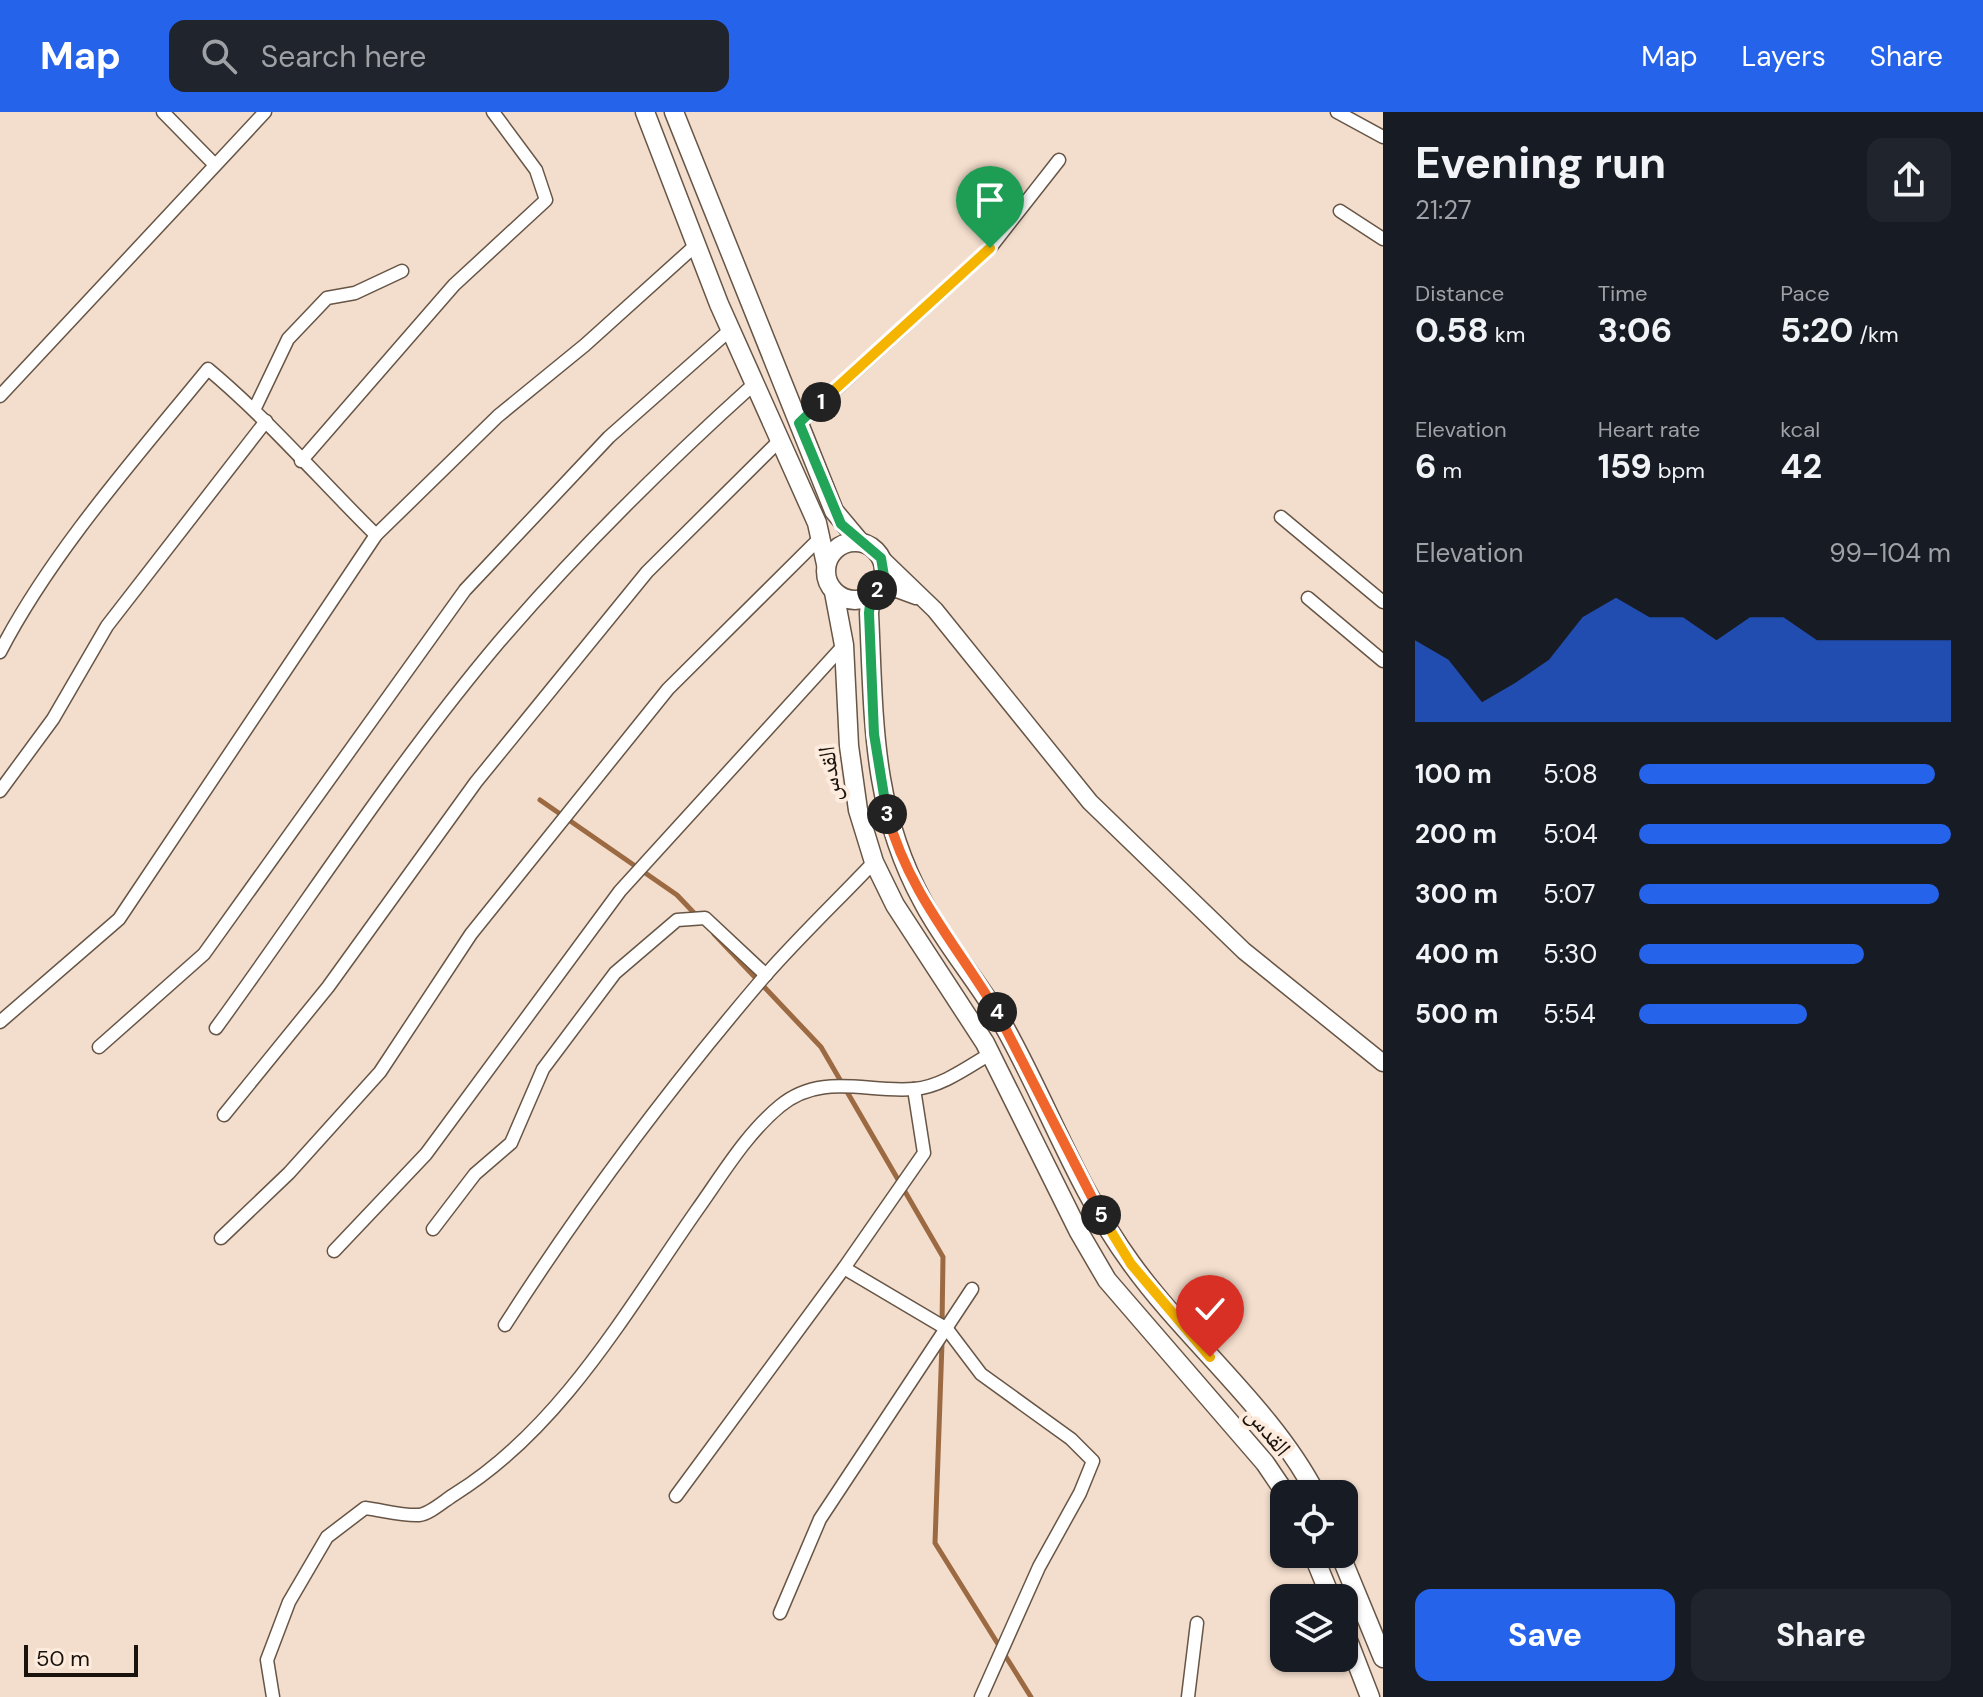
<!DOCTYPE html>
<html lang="en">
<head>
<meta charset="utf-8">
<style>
  :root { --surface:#171b24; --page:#20242c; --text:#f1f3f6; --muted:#9ea1a6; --accent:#2563eb }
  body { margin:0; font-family:"DM Sans","Noto Naskh Arabic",sans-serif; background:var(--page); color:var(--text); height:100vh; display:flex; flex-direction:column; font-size:30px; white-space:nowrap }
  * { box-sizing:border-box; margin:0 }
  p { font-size:26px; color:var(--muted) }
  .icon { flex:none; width:44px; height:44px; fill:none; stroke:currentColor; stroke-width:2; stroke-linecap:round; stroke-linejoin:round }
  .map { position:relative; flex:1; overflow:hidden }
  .drawer { display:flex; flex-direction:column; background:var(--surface); width:600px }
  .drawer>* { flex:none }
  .fabs { position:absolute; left:1270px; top:1368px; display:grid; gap:16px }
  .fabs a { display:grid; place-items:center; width:88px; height:88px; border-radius:16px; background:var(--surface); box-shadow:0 2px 6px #0004; font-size:40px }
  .scale { position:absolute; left:24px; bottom:20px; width:114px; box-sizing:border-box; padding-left:8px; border:4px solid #1a130d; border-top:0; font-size:22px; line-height:28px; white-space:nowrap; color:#1a130d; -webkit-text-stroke:6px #fdebdd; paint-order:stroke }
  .pin { position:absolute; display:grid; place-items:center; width:68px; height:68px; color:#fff; margin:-82px -34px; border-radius:50% 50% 50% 0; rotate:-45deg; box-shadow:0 0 8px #0007 }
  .pin .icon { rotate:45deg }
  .km { position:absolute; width:40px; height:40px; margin:-20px; border-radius:50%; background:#222; color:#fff; font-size:22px; line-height:40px; text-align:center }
  .round { display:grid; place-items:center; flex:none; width:84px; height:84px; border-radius:16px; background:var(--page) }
  .overview { display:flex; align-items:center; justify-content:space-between; height:136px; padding:0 32px }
  h1 { font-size:44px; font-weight:700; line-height:60px }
  .stats { display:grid; grid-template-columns:repeat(3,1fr); gap:12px; height:136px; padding:8px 32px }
  .stats div { display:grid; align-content:center }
  .stats b { font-size:34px; font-weight:700 }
  .stats small { font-size:22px; font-weight:400 }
  .stats p { font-size:22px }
  .chart { height:224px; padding:16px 32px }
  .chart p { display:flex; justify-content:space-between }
  .chart svg { width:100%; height:144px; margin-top:8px; fill:var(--accent); opacity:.7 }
  .button { display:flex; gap:16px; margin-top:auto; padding:16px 32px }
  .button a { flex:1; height:92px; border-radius:16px; background:var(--accent); color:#fff; font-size:32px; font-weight:700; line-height:92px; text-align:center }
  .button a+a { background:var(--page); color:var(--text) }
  ul { padding:0 32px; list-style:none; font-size:26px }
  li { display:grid; grid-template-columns:128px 96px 1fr; align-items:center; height:60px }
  li i { height:20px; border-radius:10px; background:var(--accent) }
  header { display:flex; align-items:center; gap:48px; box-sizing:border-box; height:112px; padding:0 40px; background:var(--accent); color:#fff }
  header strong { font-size:38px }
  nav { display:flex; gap:44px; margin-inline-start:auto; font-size:28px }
  .search { width:560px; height:72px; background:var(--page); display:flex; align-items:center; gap:20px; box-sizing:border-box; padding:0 28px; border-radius:16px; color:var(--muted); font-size:30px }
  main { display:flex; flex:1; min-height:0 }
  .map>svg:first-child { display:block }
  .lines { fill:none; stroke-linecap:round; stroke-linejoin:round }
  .stream { stroke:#9b6a42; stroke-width:5 }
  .street-casing { stroke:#675546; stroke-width:15 }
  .secondary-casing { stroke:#675546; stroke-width:19 }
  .primary-casing { stroke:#675546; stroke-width:21 }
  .street { stroke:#fff; stroke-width:12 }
  .secondary { stroke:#fff; stroke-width:16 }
  .primary { stroke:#fff; stroke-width:18 }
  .split-1-casing { stroke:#fff; stroke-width:16 }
  .split-2-casing { stroke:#fff; stroke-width:16 }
  .split-3-casing { stroke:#fff; stroke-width:16 }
  .split-4-casing { stroke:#fff; stroke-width:16 }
  .split-5-casing { stroke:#fff; stroke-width:16 }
  .split-6-casing { stroke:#fff; stroke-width:16 }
  .split-1 { stroke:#f5b400; stroke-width:10 }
  .split-2 { stroke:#22a559; stroke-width:10 }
  .split-3 { stroke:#22a559; stroke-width:10 }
  .split-4 { stroke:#f0652b; stroke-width:10 }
  .split-5 { stroke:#f0652b; stroke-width:10 }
  .split-6 { stroke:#f5b400; stroke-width:10 }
  .labels { text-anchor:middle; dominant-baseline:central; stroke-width:8; stroke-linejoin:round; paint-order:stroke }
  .street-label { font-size:24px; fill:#1a130d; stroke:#fdebdd }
</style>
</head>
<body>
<header>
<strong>Map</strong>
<div class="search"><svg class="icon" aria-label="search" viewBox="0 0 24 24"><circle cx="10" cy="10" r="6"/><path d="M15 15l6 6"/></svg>Search here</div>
<nav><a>Map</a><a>Layers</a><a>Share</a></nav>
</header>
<main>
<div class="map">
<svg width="1383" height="1585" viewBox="0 0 1383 1585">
  <rect width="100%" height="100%" fill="#f3ddcc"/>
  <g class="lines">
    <!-- stream -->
    <g class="stream">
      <polyline points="540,688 677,783 696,803"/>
      <polyline points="714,822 821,935 943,1145 942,1213"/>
      <polyline points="942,1231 935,1431 1031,1585"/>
    </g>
    <!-- street casing -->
    <g class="street-casing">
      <g id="street">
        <polyline points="163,0 215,53"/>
        <polyline points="1337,0 1383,25"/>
        <polyline points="1340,99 1383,127"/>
        <polyline points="0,284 265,0"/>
        <polyline points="255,296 288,227 327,186 355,181 402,159"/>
        <polyline points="799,311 990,136 1059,48"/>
        <polyline points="301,349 454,173 546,88 536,58 493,0"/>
        <polyline points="1281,405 1383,490"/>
        <polyline points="1308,486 1383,549"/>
        <path d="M0,540c51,-99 137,-196 208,-283 61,51 112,111 168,166"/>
        <polyline points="0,679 53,607 107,514 266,309"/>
        <polyline points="0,910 119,807 376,423 498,304 585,233 696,133"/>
        <path d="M216,916c94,-129 180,-264 283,-386 79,-92 165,-177 255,-258"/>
        <polyline points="99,935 204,842 465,478 609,325 730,218"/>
        <polyline points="224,1003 328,875 476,670 647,460 780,328"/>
        <polyline points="433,1117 475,1062 511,1031 543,957 615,861 677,808 705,806 766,863"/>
        <polyline points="221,1126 289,1061 380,960 471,822 668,577 822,424"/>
        <polyline points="334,1139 426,1042 620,779 844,533"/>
        <polyline points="844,1156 947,1217 981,1262 1071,1327 1093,1349 1080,1381 1039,1455 981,1585"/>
        <path d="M505,1213c78,-122 165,-238 259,-348 35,-40 74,-77 110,-115"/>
        <polyline points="676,1384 844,1156 924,1041 914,977"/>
        <polyline points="780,1501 820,1407 972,1177"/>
        <path d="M273,1585l-6,-37 22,-58 38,-65 38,-29c17,2 37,8 54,7 11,-1 26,-15 36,-21 106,-66 172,-184 242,-284 25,-35 49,-76 83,-104 41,-34 87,-13 134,-17 27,-2 54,-22 76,-35"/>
        <polyline points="1188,1585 1197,1511"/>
      </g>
    </g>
    <!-- secondary casing -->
    <g class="secondary-casing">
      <g id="secondary">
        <polyline points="881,446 935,498 1090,690 1244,839 1383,951"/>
        <polyline points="875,480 897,477 916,484"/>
      </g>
    </g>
    <!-- primary casing -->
    <g class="primary-casing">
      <g id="primary">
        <polyline points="645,0 719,192 817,411 826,452"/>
        <polyline points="674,0 834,399 860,430"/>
        <circle cx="855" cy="459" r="29"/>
        <polyline points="834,480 844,533 849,634 858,698 874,750 895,793 985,931 1079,1120 1107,1168 1265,1351 1286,1382"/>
        <path d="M871,483l-2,18c5,105 2,194 54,289 25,48 63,88 88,137 40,74 70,156 120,224 56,78 141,146 185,231"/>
        <polyline points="1313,1442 1331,1486"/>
        <polyline points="1340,1442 1383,1546"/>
        <polyline points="1344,1518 1370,1585"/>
      </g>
    </g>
    <!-- street -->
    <use href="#street" class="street"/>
    <!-- secondary -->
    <use href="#secondary" class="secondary"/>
    <!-- primary -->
    <use href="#primary" class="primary"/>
  </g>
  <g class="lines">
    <!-- split-1 casing -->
    <g class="split-1-casing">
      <polyline id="split-1" points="821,290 990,136"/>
    </g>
    <!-- split-2 casing -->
    <g class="split-2-casing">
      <polyline id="split-2" points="821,290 799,311 841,412 881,446 884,464 877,478"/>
    </g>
    <!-- split-3 casing -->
    <g class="split-3-casing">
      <polyline id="split-3" points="877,478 871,483 869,501 874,622 887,702"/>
    </g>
    <!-- split-4 casing -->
    <g class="split-4-casing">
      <path id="split-4" d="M887,702c22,79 69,130 110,198"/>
    </g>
    <!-- split-5 casing -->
    <g class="split-5-casing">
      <polyline id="split-5" points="997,900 1101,1103"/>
    </g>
    <!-- split-6 casing -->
    <g class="split-6-casing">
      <polyline id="split-6" points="1101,1103 1131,1152 1210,1245"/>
    </g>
    <!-- split-1 -->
    <use href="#split-1" class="split-1"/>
    <!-- split-2 -->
    <use href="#split-2" class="split-2"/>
    <!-- split-3 -->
    <use href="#split-3" class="split-3"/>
    <!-- split-4 -->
    <use href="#split-4" class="split-4"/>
    <!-- split-5 -->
    <use href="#split-5" class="split-5"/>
    <!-- split-6 -->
    <use href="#split-6" class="split-6"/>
  </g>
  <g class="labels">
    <!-- street labels -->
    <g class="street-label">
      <text transform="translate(829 662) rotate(-97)">القدس</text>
      <text transform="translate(1269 1319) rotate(51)">القدس</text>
    </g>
  </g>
</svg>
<div class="fabs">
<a><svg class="icon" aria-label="locate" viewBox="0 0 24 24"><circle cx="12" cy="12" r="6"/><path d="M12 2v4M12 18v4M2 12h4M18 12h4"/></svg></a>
<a><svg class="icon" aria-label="layers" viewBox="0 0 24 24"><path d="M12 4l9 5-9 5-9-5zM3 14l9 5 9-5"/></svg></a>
</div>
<div class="scale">50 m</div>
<div class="pin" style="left:990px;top:136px;background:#1e9e55"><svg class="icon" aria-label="arrive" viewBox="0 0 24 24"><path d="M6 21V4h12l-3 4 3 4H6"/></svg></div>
<div class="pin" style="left:1210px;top:1245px;background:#d93025"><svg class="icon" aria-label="check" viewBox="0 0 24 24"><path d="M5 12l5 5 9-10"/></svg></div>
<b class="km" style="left:821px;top:290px">1</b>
<b class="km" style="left:877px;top:478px">2</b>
<b class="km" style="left:887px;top:702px">3</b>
<b class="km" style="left:997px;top:900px">4</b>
<b class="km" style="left:1101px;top:1103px">5</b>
</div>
<section class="drawer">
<div class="overview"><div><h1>Evening run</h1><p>21:27</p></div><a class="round"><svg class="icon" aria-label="share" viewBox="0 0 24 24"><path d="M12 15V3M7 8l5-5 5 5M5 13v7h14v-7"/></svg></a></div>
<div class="stats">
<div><p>Distance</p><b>0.58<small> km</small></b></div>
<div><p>Time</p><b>3:06</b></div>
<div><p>Pace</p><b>5:20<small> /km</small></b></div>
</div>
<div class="stats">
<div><p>Elevation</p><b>6<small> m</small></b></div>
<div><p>Heart rate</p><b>159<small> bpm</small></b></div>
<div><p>kcal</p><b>42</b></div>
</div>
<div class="chart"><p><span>Elevation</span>99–104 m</p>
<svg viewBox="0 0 160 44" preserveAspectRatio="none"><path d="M0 44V19L10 25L20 38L30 32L40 25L50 12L60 6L70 12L80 12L90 19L100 12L110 12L120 19L130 19L140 19L150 19L160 19V44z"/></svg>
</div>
<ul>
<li><b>100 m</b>5:08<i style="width:95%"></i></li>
<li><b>200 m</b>5:04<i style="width:100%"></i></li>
<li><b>300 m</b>5:07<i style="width:96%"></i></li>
<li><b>400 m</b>5:30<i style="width:72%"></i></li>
<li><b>500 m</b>5:54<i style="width:54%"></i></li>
</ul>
<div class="button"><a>Save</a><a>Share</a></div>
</section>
</main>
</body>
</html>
